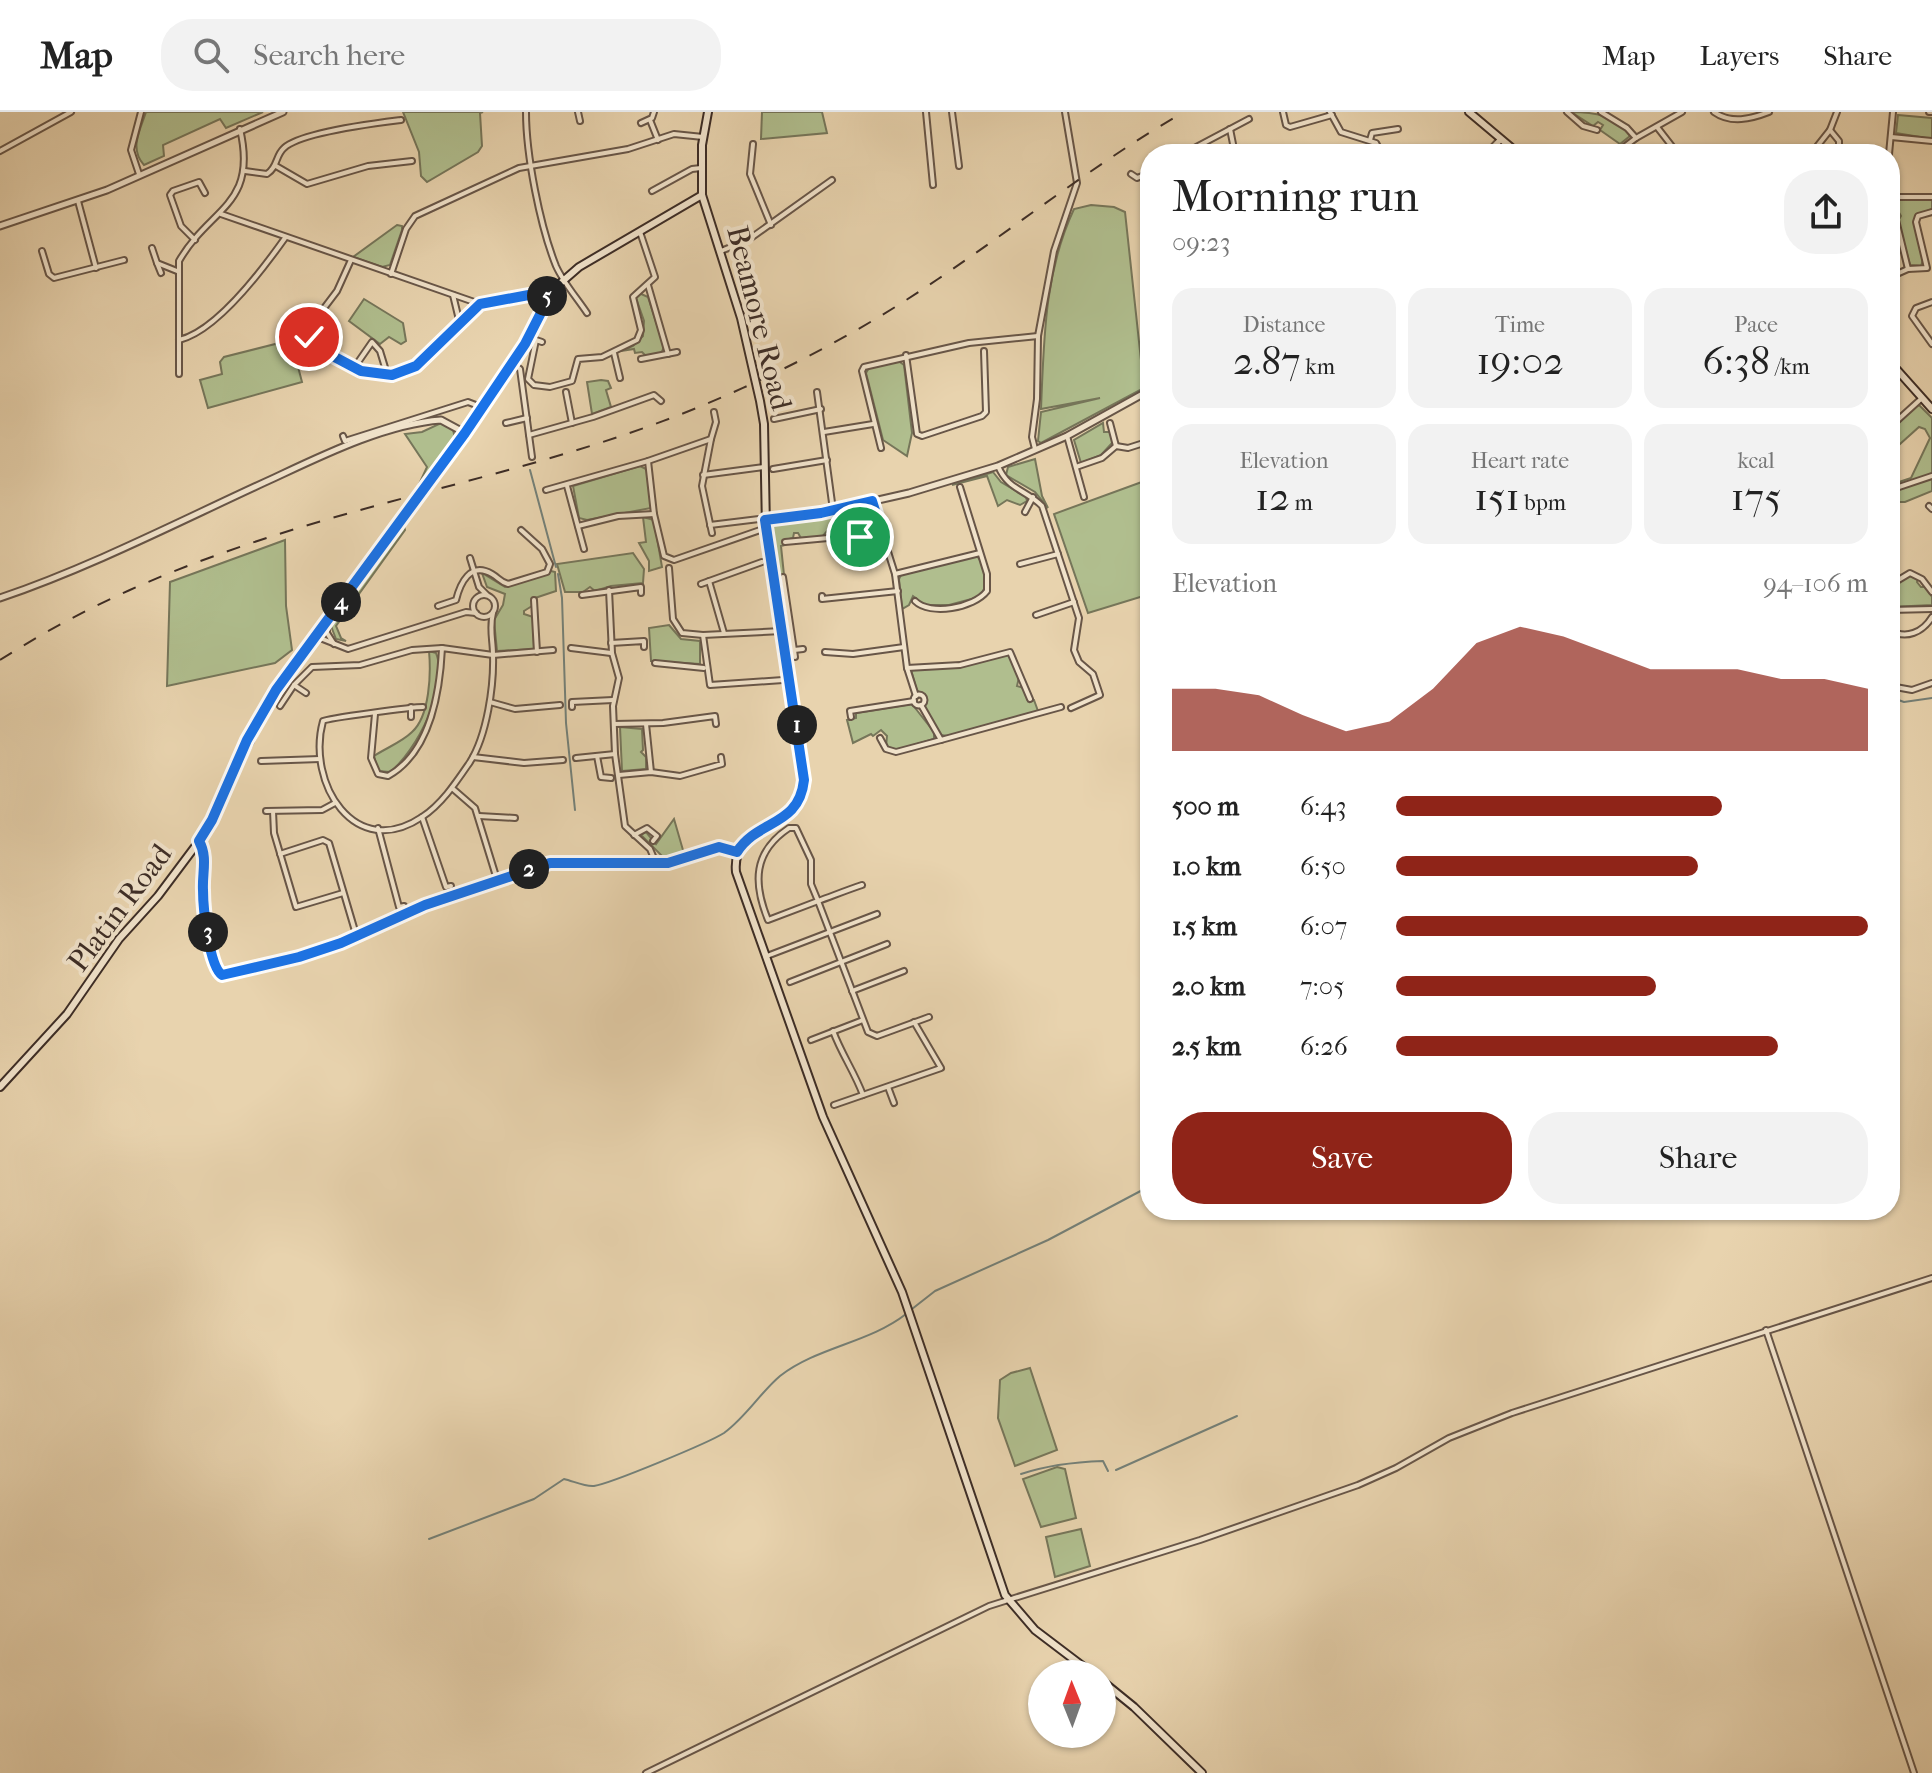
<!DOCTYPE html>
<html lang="en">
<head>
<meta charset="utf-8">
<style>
  :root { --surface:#fff; --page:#f2f2f2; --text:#222; --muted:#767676; --line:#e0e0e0; --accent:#8f2418 }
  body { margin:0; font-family:"IM FELL French Canon",serif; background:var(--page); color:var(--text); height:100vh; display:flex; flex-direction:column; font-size:30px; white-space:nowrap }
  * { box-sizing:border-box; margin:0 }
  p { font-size:26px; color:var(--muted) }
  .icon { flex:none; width:44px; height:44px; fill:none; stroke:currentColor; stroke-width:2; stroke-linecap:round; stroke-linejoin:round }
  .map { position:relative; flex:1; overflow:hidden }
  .drawer { position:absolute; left:1140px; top:32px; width:760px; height:1076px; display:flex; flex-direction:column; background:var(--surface); border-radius:32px; box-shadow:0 2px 6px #0004 }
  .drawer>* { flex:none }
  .needle { width:52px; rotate:359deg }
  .buttons { position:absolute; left:1028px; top:1548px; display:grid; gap:16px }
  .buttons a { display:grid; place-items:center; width:88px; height:88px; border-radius:50%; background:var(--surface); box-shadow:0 2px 6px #0004; font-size:40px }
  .pin { position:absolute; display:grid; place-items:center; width:68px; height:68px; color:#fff; margin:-34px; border:4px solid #fff; border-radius:50%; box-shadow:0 2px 8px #0007 }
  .km { position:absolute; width:40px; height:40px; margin:-20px; border-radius:50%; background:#222; color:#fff; font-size:22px; line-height:40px; text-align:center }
  .round { display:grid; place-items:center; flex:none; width:84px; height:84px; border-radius:32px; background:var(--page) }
  .overview { display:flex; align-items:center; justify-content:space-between; height:136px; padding:0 32px }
  h1 { font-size:44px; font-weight:600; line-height:60px }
  .stats { display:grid; grid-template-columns:repeat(3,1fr); gap:12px; height:136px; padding:8px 32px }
  .stats div { display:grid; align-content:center; border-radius:20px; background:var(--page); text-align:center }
  .stats b { font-size:40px; font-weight:600 }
  .stats small { font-size:22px; font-weight:400 }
  .stats p { font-size:22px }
  .chart { height:224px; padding:16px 32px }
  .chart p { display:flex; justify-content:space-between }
  .chart svg { width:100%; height:144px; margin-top:8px; fill:var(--accent); opacity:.7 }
  .cta { display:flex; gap:16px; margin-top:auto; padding:16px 32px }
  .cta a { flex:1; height:92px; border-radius:32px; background:var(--accent); color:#fff; font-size:32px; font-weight:600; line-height:92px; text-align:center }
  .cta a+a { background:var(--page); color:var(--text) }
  ul { padding:0 32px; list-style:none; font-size:26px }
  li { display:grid; grid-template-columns:128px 96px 1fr; align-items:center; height:60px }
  li i { height:20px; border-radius:10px; background:var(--accent) }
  header { display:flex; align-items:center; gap:48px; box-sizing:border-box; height:112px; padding:0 40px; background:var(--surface); border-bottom:2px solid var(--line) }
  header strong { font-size:38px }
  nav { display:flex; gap:44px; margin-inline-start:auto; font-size:28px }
  .search { width:560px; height:72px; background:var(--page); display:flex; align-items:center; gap:20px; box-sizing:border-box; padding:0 28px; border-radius:32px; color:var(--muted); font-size:30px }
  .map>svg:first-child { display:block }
  .green { fill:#b0be8e; stroke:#76765a; stroke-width:2 }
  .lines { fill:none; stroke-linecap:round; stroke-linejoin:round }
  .stream { stroke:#748078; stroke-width:2 }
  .minor-casing { stroke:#685648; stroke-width:8 }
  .tertiary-casing { stroke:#685648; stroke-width:9 }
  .secondary-casing { stroke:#3d2d26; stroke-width:10 }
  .minor { stroke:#f0e2ca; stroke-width:4 }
  .tertiary { stroke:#f0e2ca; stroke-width:5 }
  .secondary { stroke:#f0e2ca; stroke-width:6 }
  .rail { stroke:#3d2d26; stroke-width:2; stroke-dasharray:14 14; stroke-linecap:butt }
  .route-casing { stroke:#fff; stroke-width:16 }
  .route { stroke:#1a73e8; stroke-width:10 }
  .labels { text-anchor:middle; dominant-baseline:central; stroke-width:8; stroke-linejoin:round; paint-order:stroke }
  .street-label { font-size:30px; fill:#3d2d26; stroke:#f0e2ca }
</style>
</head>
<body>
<header>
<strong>Map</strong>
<div class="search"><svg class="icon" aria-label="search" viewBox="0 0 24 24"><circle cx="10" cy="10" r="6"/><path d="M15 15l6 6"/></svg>Search here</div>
<nav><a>Map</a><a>Layers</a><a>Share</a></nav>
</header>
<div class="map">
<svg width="1932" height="1661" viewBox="0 0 1932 1661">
  <rect width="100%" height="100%" fill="#e8d3ae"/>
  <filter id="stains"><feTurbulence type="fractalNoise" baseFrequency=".0025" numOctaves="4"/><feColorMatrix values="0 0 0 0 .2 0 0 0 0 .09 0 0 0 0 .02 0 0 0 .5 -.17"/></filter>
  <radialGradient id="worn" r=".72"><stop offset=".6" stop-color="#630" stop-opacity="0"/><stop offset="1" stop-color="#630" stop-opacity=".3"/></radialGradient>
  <!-- green -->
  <g class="green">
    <path d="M146,0h117l-37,16 -6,-9 -57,26 1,11 -20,9c-15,-16 -4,-35 2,-53z"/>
    <polygon points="403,0 483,0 480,1 482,34 478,40 427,70 421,64 419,40"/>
    <polygon points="762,0 822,0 827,21 761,27"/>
    <path d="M1571,0c22,0 46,3 59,24l-10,8 -20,-14 3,-5 -5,-3 -5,4z"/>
    <polygon points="1898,3 1932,6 1932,27 1896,21"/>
    <polygon points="1900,87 1932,88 1932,97 1917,103 1914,108 1923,148 1921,154 1910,153 1898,109 1901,104 1894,92"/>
    <path d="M1091,93l23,2 11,5 19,176 -103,55 -3,-2 3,-29 59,-14 -59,11c3,-69 3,-136 33,-200z"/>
    <polygon points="397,113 402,114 402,118 390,153 382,155 353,145"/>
    <polygon points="639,181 648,185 664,235 661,242 646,244 642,240 635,241 634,237 621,239 633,234 643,224 644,209 636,186"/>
    <polygon points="364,187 403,211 406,229 401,232 389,225 380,232 349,209"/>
    <polygon points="291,228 302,270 208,296 200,268 222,262 220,250 224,245"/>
    <polygon points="897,248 904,253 912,321 907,344 883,328 866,261 870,254"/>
    <polygon points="601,268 608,269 611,276 606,278 611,295 592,302 587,270"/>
    <polygon points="1919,293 1932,306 1932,379 1905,390 1890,390 1890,373 1911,366 1930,326 1925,317 1919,315 1890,341 1890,321 1913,295"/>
    <polygon points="441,311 453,317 455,327 419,380 415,381 427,355 405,322 422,320"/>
    <polygon points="1103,311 1104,320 1111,320 1113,330 1101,343 1081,351 1074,328"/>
    <polygon points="1035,347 1042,384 1048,396 1035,380 1006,363 1008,355"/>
    <polygon points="640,354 648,358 651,396 587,408 579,406 573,374"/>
    <polygon points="993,360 1001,370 1026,385 1027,389 1020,393 1007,388 998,394 987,364 952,373"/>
    <polygon points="1150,367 1150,482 1088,501 1054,402"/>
    <polygon points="866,392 876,420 834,424 827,419 822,425 801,426 798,421 794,421 793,426 785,428 785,433 781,434 784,463 778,464 772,424 770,423 772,409"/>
    <polygon points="643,405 654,408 662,455 649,459 649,449 639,431 646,430"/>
    <polygon points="404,414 405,418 336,514 341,526 346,529 336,527 331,514"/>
    <polygon points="285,428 286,494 292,538 275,551 167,574 170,470"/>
    <polygon points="633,441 644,457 643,471 611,474 595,479 590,475 583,480 565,480 557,452"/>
    <path d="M977,444c10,11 13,29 2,41l-30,8h-25l-11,-9 -4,9 -7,4 -3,-30 2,-4z"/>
    <polygon points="551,459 555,460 556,479 532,487 532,494 524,499 524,502 533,505 534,537 497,539 494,508 503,493 505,482 487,475 482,461 505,475"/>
    <polygon points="1911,463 1918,466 1917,470 1921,475 1926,475 1932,485 1932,493 1890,495 1890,478 1905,464"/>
    <polygon points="669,513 681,527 700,529 700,552 651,549 649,516"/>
    <path d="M429,539l7,2c14,33 -20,99 -46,119l-12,-1 -4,-15c12,-8 28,-14 38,-24 18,-16 19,-59 17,-81z"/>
    <polygon points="1008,542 1019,565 1017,574 1024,576 1028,589 1034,588 1038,599 948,624 941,623 925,599 925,583 917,579 911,558 959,555"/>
    <polygon points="912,592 934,620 934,627 893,639 886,635 887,624 881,618 873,624 871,622 853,631 847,608 856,606 856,601"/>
    <polygon points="620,615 642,617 643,638 641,640 646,645 646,657 622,659"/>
    <polygon points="674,707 685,745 665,747 641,723 646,720 656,732"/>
    <polygon points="1030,1256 1057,1338 1015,1354 998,1306 1000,1268 1011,1261"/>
    <polygon points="1057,1355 1065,1357 1076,1406 1041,1415 1023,1367"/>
    <polygon points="1081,1417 1090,1454 1055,1465 1046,1425"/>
  </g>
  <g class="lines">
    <!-- stream -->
    <g class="stream">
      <polyline points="530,358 556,455"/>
      <polyline points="558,462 562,486 566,611 575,698"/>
      <polyline points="1890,585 1904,590 1932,586"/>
      <polyline points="912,1197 935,1179 1048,1128 1150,1074"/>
      <polyline points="1116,1358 1237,1304"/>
      <path d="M1021,1362c27,-9 54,-12 82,-13l5,10"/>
      <path d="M429,1427l105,-40 30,-20c9,2 21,8 30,7 18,-3 114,-43 130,-53 22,-16 36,-40 56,-57 37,-29 89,-33 126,-62"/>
    </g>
    <!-- minor casing -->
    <g class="minor-casing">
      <g id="minor">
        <path d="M526,0c0,43 14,114 30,154 7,16 21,32 31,47"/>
        <polyline points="578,0 580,9"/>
        <polyline points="926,0 933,73"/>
        <polyline points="952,0 959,54"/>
        <polyline points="1283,0 1286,13 1290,15 1332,3"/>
        <polyline points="1330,0 1341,20 1376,31 1382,42"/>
        <polyline points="1567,0 1583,14 1597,18"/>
        <polyline points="1601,0 1627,16 1636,26"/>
        <path d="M1714,0c17,12 37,7 55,0"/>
        <polyline points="1929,0 1932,0"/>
        <polyline points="650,8 658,28"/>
        <polyline points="641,11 652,6 654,0"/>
        <polyline points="1657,15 1678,42"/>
        <polyline points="1230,17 1235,42"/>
        <polyline points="1830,18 1839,29 1839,42"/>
        <polyline points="1891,25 1932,29"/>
        <polyline points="1370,28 1372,21 1398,17"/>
        <polyline points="753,32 750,62 771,113"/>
        <polyline points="0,39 71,0"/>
        <polyline points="1328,39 1329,42"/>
        <polyline points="1183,42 1249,7"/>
        <polyline points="1615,42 1636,26 1682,0"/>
        <polyline points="1811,42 1830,18 1837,0"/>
        <polyline points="1889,42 1893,0"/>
        <polyline points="276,54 307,72 368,54 412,49"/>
        <path d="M245,59l22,3c11,-7 8,-18 17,-26 17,-16 93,-25 117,-28"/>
        <polyline points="139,62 131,38 141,0"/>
        <polyline points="1131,62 1137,66 1150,61"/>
        <polyline points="652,79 692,57 701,56"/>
        <polyline points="1894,85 1932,85"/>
        <polyline points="78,89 96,156"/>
        <polyline points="221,102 480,192 534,182 549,185"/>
        <polyline points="1895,104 1908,157 1927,156 1916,110 1918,104 1932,100"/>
        <polyline points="195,128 181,114 170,83 173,79 199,70 205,81"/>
        <polyline points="152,136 157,151 177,159"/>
        <polyline points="42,139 49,162 54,166 124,148"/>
        <polyline points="721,139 748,128 832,68"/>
        <path d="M351,148l-14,31 -25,33 -3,13c9,13 27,22 41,29 60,28 91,-25 130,-62"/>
        <polyline points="157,151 161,161"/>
        <polyline points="1899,161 1908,157"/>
        <polyline points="391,162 406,117 415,104 519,56 628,37 674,22 703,25"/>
        <polyline points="648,173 668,242"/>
        <polyline points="453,183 460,212"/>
        <polyline points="1932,190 1916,196 1912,204 1932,232"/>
        <path d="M179,228c38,-9 84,-71 106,-102"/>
        <polyline points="542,230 536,228 528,267 534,273 550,275 572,269 578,247 602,245 637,228 641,218 633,185 655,165 640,120"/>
        <polyline points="614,241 620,266"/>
        <polyline points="906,243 917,322 922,324 982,304 986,300 984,239"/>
        <polyline points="641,247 677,240"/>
        <polyline points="512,251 520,257 532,345"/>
        <polyline points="354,256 372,230 380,239 387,262"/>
        <path d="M179,262v-113c31,-54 79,-55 61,-132"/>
        <polyline points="566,280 572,311"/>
        <polyline points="817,280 833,398"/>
        <polyline points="714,300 716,310 711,327 648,349 654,402 664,444 674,448 766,416"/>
        <polyline points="774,307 821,297"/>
        <polyline points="506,311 527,306"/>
        <polyline points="1110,311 1116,334"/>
        <polyline points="1890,315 1922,286"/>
        <polyline points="824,320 873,312"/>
        <polyline points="529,323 593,305 654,283 661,289"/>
        <polyline points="343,324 345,329 468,290 481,295"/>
        <polyline points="1067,324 1084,385"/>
        <polyline points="711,327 702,374 712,421"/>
        <polyline points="881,336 862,259 864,255 969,231 1038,224"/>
        <polyline points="1035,337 1032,325 1037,287 1038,224 1054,139 1077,71 1065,0"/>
        <path d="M998,354c10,24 27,23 44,40l37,112 -5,32 5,12 14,12 7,21 -29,13"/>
        <polyline points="1076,355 1102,346 1116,334 1128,336 1150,329"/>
        <polyline points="773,357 827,348"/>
        <polyline points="703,363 764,355"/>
        <polyline points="567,374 584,437"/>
        <polyline points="546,378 648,349"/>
        <polyline points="1890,378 1932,364"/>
        <polyline points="872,389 895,462 907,556 916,584"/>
        <polyline points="1929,394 1932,397"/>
        <polyline points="1025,400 1033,385"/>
        <polyline points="710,413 759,407"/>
        <polyline points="578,414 618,404 654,402"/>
        <polyline points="785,430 882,421"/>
        <polyline points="470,446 479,475 487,483"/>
        <polyline points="1020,452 1058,442"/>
        <polyline points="669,456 673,507 682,521 703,523 782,519"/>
        <polyline points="895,462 980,441"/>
        <polyline points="783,465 795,545"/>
        <polyline points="709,469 724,521"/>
        <polyline points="701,472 762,450"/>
        <polyline points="1890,473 1910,461 1922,467 1932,480"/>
        <polyline points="609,478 612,541 619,566 613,594 615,642 625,714 650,737 656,751"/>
        <circle cx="484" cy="494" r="11"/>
        <polyline points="582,483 641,475 641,481"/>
        <polyline points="822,484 822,487 898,479"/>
        <polyline points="534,488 537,540"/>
        <path d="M915,489c15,15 59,7 72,-10v-17l-27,-87"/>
        <path d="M438,494l18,-6c4,-16 14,-39 36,-26 7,4 8,8 16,10l39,-12 3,-8 -8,-15 -21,-19"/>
        <polyline points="1890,498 1932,497"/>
        <polyline points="1036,503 1074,490"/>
        <polyline points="327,511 327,521 334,532"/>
        <path d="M1890,518c16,10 33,2 42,-13"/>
        <polyline points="703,523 710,573 783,568"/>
        <polyline points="315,524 348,537 466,500 476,501"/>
        <polyline points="611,531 644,529 644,535"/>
        <polyline points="571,536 611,541"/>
        <polyline points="794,538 803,537"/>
        <polyline points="825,540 853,542 904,535"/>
        <polyline points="655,551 704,556"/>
        <polyline points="907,556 960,553 1010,540 1030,587"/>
        <polyline points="294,573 306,581"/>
        <polyline points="1890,574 1912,578 1932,571"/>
        <circle cx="919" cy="588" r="5.5"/>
        <polyline points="490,590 515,597 560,593"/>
        <polyline points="921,593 941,628 1061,595"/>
        <polyline points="280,594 294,573 312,555 360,553 412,538 442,536"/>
        <polyline points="411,595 411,605"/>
        <path d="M423,595c-10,0 -95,11 -100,14 -17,62 32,141 99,96 20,-13 35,-36 48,-55 17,-27 24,-76 23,-107 0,-15 -4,-27 0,-42"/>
        <polyline points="572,595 572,590 613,588"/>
        <path d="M375,602l-4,44 7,16 10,2c43,-24 52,-85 54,-128l51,7 60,-5"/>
        <polyline points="851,605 850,599 914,589"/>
        <polyline points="614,612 663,611 715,604 716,612"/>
        <polyline points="646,612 651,660"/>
        <polyline points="880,626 886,637 896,640 941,628"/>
        <polyline points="597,644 601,665 611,666"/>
        <polyline points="473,645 524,651 563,648"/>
        <polyline points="576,646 615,642"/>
        <polyline points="261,649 320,647"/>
        <polyline points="619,663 651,660 680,664 722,652 721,645"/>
        <polyline points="452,676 475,696 495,761"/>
        <polyline points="266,699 322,698 335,691"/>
        <polyline points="273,699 274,721 296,795 343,781"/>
        <polyline points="479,704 515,706"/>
        <polyline points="422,705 446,775 451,774"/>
        <polyline points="378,716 399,795 404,794"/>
        <polyline points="634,723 647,716 657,724 653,729"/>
        <polyline points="199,730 204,741 204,798 215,856 218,861 227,863 341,831 425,793 550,751 668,751 719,735 737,740"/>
        <polyline points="280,742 323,728 329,731 355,819"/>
        <path d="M862,773c-15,5 -30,11 -44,16l-50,19c-15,-37 -15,-68 21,-92h7l15,32v24l7,17 50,131 9,4 52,-19"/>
        <polyline points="767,844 877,802"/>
        <polyline points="790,870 887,832"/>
        <polyline points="852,879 904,859"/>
        <path d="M833,919c9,24 21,40 30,64"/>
        <polyline points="811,928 863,908"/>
        <polyline points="888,975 894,991"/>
        <polyline points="834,993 941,956 914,910"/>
        <polyline points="1766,1218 1914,1661"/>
        <polyline points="646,1661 989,1494 1200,1428 1358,1373 1396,1356 1449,1326 1512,1301 1932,1166"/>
      </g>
    </g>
    <!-- tertiary casing -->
    <g class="tertiary-casing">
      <g id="tertiary">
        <polyline points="1487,42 1501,27"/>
        <polyline points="0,114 107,78 283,0"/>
        <polyline points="765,408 821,401 909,381 998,354 1067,324 1150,278"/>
        <path d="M0,486c94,-32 184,-79 274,-120 49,-23 112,-54 167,-58l24,13"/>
      </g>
    </g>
    <!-- secondary casing -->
    <g class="secondary-casing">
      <g id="secondary">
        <path d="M708,0l-6,33v50l39,123 19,83 4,23 2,104 37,234c1,11 2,22 -1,32 -11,39 -71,31 -66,78l87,245 79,175 103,303 30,35 58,44"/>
        <polyline points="1469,0 1519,42"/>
        <polyline points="1890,250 1932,297"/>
        <polyline points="0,975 67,902 119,827 158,784 197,732 276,578 465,321 525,232 556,175 579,155 702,83"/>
        <polyline points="1102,1569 1134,1595 1202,1661"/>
      </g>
    </g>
    <!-- minor -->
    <use href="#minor" class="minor"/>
    <!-- tertiary -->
    <use href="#tertiary" class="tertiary"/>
    <!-- secondary -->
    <use href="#secondary" class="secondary"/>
    <!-- rail -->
    <path class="rail" d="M0,548c69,-44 143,-79 220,-106 159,-58 330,-84 486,-150 81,-34 159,-75 232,-125 83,-56 159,-117 246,-167"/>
  </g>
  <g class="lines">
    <!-- route casing -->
    <g class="route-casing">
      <path id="route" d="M309,225l20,17 32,17 31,4 24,-9 64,-62 54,-10 15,3 -24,47 -60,89 -189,257 -29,50 -35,80 -13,21c9,16 3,32 4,49 0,17 6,76 19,85l77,-18 42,-14 84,-38 125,-42h118l51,-16 18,5c21,-33 62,-25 67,-72l-39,-260 56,-7 51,-12 10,32 -22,4"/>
    </g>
    <!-- route -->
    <use href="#route" class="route"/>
  </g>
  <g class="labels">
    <!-- street labels -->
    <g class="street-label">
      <text transform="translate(759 206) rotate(76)">Beamore Road</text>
      <text transform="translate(120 796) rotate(-53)">Platin Road</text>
    </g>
  </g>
  <rect width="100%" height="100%" filter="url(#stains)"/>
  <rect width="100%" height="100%" fill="url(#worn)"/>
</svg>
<div class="buttons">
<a><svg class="needle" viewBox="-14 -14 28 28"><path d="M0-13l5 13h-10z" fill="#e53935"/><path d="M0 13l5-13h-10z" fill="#767676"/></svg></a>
</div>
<div class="pin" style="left:860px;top:425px;background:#1e9e55"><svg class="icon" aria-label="arrive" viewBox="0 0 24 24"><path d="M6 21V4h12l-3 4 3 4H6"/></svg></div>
<div class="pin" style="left:309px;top:225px;background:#d93025"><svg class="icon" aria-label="check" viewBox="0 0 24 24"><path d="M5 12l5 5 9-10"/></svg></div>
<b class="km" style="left:797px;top:613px">1</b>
<b class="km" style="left:529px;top:757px">2</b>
<b class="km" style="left:208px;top:820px">3</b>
<b class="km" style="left:341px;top:490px">4</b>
<b class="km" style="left:547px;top:184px">5</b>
<section class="drawer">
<div class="overview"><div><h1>Morning run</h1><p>09:23</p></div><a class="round"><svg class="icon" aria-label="share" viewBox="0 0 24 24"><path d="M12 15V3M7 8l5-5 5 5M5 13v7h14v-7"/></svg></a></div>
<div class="stats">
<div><p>Distance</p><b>2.87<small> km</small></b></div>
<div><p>Time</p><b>19:02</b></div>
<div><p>Pace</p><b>6:38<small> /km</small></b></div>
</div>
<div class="stats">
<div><p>Elevation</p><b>12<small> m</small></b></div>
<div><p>Heart rate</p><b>151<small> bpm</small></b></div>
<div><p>kcal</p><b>175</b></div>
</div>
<div class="chart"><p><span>Elevation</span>94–106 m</p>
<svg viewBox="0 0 160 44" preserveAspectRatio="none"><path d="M0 44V25L10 25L20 27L30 33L40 38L50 35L60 25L70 11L80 6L90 9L100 14L110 19L120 19L130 19L140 22L150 22L160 25V44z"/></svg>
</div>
<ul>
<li><b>500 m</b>6:43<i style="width:69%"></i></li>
<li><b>1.0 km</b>6:50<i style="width:64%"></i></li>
<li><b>1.5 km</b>6:07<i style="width:100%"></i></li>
<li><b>2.0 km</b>7:05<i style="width:55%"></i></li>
<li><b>2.5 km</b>6:26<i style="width:81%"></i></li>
</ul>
<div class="cta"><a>Save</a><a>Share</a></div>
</section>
</div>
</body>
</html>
